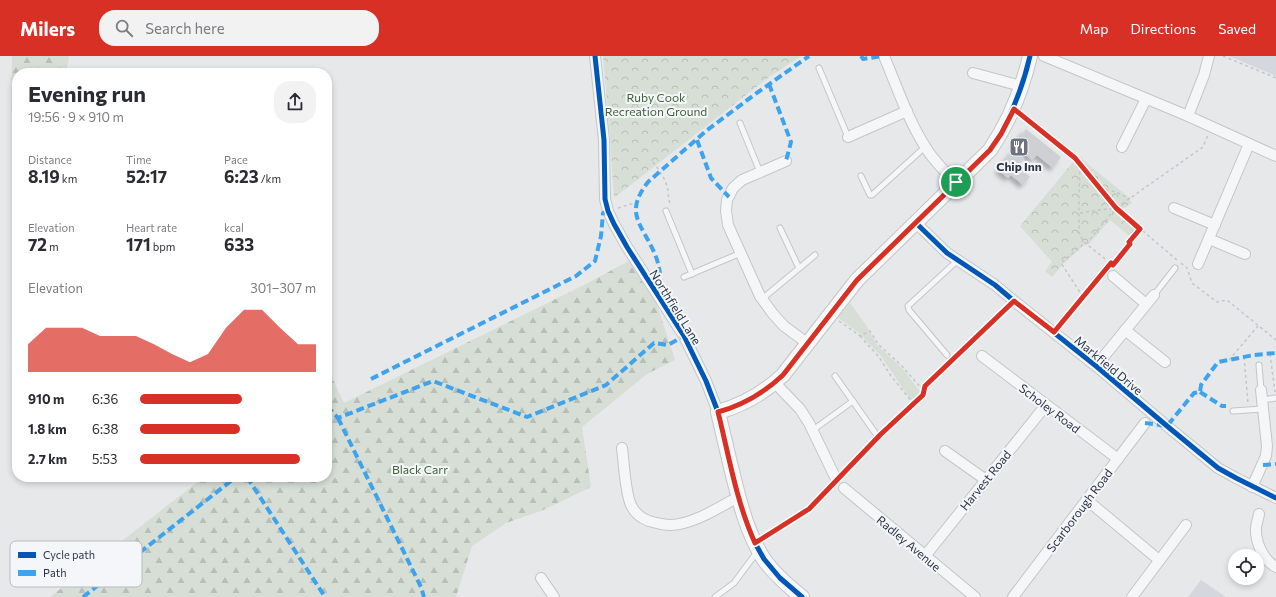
<!DOCTYPE html>
<html lang="en">
<head>
<meta charset="utf-8">
<style>
  :root { --surface:#fff; --page:#f2f2f3; --text:#2b2b33; --muted:#7c7c81; --accent:#d93025 }
  body { margin:0; font-family:Commissioner,sans-serif; background:var(--page); color:var(--text); height:100vh; display:flex; flex-direction:column; font-size:15px; white-space:nowrap }
  * { box-sizing:border-box; margin:0 }
  p { font-size:13px; color:var(--muted) }
  .icon { flex:none; width:22px; height:22px; fill:none; stroke:currentColor; stroke-width:2; stroke-linecap:round; stroke-linejoin:round }
  .map { position:relative; flex:1; overflow:hidden }
  .side { position:absolute; left:12px; top:12px; width:320px; height:414px; display:flex; flex-direction:column; background:var(--surface); border-radius:16px; box-shadow:0 2px 6px #0003 }
  .side>* { flex:none }
  .buttons { position:absolute; left:1228px; top:493px; display:grid; gap:8px }
  .buttons a { display:grid; place-items:center; width:36px; height:36px; border-radius:50%; background:var(--surface); box-shadow:0 2px 6px #0003; font-size:20px }
  .pin { position:absolute; display:grid; place-items:center; width:34px; height:34px; color:#fff; margin:-17px; border:2px solid #fff; border-radius:50%; box-shadow:0 1px 4px #0007 }
  .round { display:grid; place-items:center; flex:none; width:42px; height:42px; border-radius:16px; background:var(--page) }
  .headline { display:flex; align-items:center; justify-content:space-between; height:68px; padding:0 16px }
  h1 { font-size:22px; font-weight:700; line-height:30px }
  .metrics { display:grid; grid-template-columns:repeat(3,1fr); gap:6px; height:68px; padding:4px 16px }
  .metrics div { display:grid; align-content:center }
  .metrics b { font-size:17px; font-weight:700 }
  .metrics small { font-size:11px; font-weight:400 }
  .metrics p { font-size:11px }
  .chart { height:112px; padding:8px 16px }
  .chart p { display:flex; justify-content:space-between }
  .chart svg { width:100%; height:72px; margin-top:4px; fill:var(--accent); opacity:.7 }
  ul { padding:0 16px; list-style:none; font-size:13px }
  li { display:grid; grid-template-columns:64px 48px 1fr; align-items:center; height:30px }
  li i { height:10px; border-radius:5px; background:var(--accent) }
  header { display:flex; align-items:center; gap:24px; box-sizing:border-box; height:56px; padding:0 20px; background:var(--accent); color:#fff }
  header strong { font-size:19px }
  nav { display:flex; gap:22px; margin-inline-start:auto; font-size:14px }
  .search { width:280px; height:36px; background:var(--page); display:flex; align-items:center; gap:10px; box-sizing:border-box; padding:0 14px; border-radius:16px; color:var(--muted); font-size:15px }
  .map>svg:first-child { display:block }
  .built { fill:#d4d7dd }
  .grass { fill:#d6ded6 }
  .forest { fill:url(#forest-firs) }
  .park { fill:url(#park-crowns) }
  .building { fill:#ced0d3; filter:url(#shadow) }
  .lines { fill:none; stroke-linecap:round; stroke-linejoin:round }
  .lane-casing { stroke:#c4c6c8; stroke-width:7 }
  .street-casing { stroke:#c4c6c8; stroke-width:12 }
  .secondary-casing { stroke:#c4c6c8; stroke-width:16 }
  .path { stroke:#c5c6ca; stroke-width:1.5; stroke-dasharray:3 3; stroke-linecap:butt }
  .lane { stroke:#f5f6f7; stroke-width:5 }
  .street { stroke:#f5f6f7; stroke-width:10 }
  .secondary { stroke:#f8f8f8; stroke-width:14 }
  .quiet { stroke:#3ea3ec; stroke-width:4; stroke-dasharray:8 4; stroke-linecap:butt }
  .cycleway-casing { stroke:#f4f6f9; stroke-width:8 }
  .cycleway { stroke:#0057b8; stroke-width:5 }
  .route-casing { stroke:#fff; stroke-width:8 }
  .route { stroke:#d93025; stroke-width:5 }
  .labels { text-anchor:middle; dominant-baseline:central; stroke-width:4; stroke-linejoin:round; paint-order:stroke }
  .park-label { font-size:12px; fill:#3f6138; stroke:#f4f6f9 }
  .poi-label { font-size:12px; font-weight:bold; fill:#2b3445; stroke:#f4f6f9 }
  .street-label { font-size:12px; fill:#2b3445; stroke:#f4f6f9 }
  .key { fill:#f4f6f9; stroke:#b8bcc3; stroke-width:1 }
  .key-label { font-size:11px; fill:#2b3445 }
</style>
</head>
<body>
<header>
<strong>Milers</strong>
<div class="search"><svg class="icon" aria-label="search" viewBox="0 0 24 24"><circle cx="10" cy="10" r="6"/><path d="M15 15l6 6"/></svg>Search here</div>
<nav><a>Map</a><a>Directions</a><a>Saved</a></nav>
</header>
<div class="map">
<svg width="1276" height="541" viewBox="0 0 1276 541">
  <defs>
    <pattern id="forest-firs" width="22" height="20" patternUnits="userSpaceOnUse"><rect width="22" height="20" fill="#d6ded6"/><path d="M5 1l3.5 6h-7zM16 11l3.5 6h-7z" fill="#b8bfb9"/></pattern>
    <pattern id="park-crowns" width="20" height="18" patternUnits="userSpaceOnUse"><rect width="20" height="18" fill="#d6ded6"/><path d="M2 6a3 3 0 1 1 6 0M12 15a3 3 0 1 1 6 0" fill="none" stroke="#b8bfb9"/></pattern>
    <filter id="shadow"><feDropShadow dx="-3.5" dy="3.5" stdDeviation="2" flood-color="#0004"/></filter>
  </defs>
  <rect width="100%" height="100%" fill="#e6e8ea"/>
  <!-- built -->
  <g class="built">
    <polygon points="1229,0 1276,0 1276,20"/>
    <polygon points="1201,524 1226,541 1188,541"/>
  </g>
  <!-- grass -->
  <polygon class="grass" points="850,247 866,269 877,289 903,313 921,337 912,346 881,300 859,277 837,261"/>
  <!-- forest -->
  <g class="forest">
    <polygon points="12,0 69,0 66,17 17,17 17,66 11,55"/>
    <polygon points="629,205 657,249 675,304 647,318 582,371 591,431 541,455 506,467 472,490 456,541 50,541 204,421 327,421 327,296 333,324 344,347 582,230"/>
  </g>
  <!-- park -->
  <g class="park">
    <polygon points="603,0 801,0 768,22 614,142 610,80"/>
    <polygon points="1078,100 1127,140 1132,147 1121,154 1141,170 1132,182 1110,164 1089,188 1084,189 1063,208 1052,221 1045,215 1052,206 1020,170"/>
  </g>
  <!-- building -->
  <g class="building">
    <polygon points="1026,73 1061,101 1053,112 1037,99 1032,104 1014,89"/>
    <polygon points="1014,94 1024,103 1018,110 1030,121 1023,129 1011,119 1008,122 998,114"/>
  </g>
  <g class="lines">
    <!-- lane casing -->
    <g class="lane-casing">
      <g id="lane">
        <polyline points="819,12 848,81"/>
        <polyline points="740,67 760,116"/>
        <polyline points="861,120 870,139 872,139 925,91"/>
        <polyline points="666,155 692,218"/>
        <polyline points="780,172 799,212"/>
        <polyline points="684,221 741,197"/>
        <polyline points="1154,239 1175,212"/>
        <polyline points="762,243 815,199"/>
        <polyline points="947,299 909,254 908,250 958,204"/>
        <polyline points="1259,309 1261,334"/>
        <polyline points="835,320 876,378"/>
        <polyline points="1262,344 1276,342"/>
        <polyline points="1233,355 1263,353"/>
        <polyline points="813,374 853,345"/>
        <polyline points="715,541 734,527 757,496"/>
      </g>
    </g>
    <!-- street casing -->
    <g class="street-casing">
      <g id="street">
        <polyline points="595,0 604,84 605,143 608,155 614,168 627,191 684,280 706,325 718,356"/>
        <path d="M884,0c13,31 24,64 42,92 8,13 19,24 30,35"/>
        <polyline points="1044,0 1188,60 1276,100"/>
        <polyline points="973,17 1021,30"/>
        <polyline points="1188,60 1204,19 1209,0"/>
        <polyline points="848,81 907,55"/>
        <polyline points="1122,91 1146,43"/>
        <polyline points="786,105 742,124 733,132 727,144 726,155 728,169 760,240 773,258 784,270 807,287"/>
        <polyline points="1174,152 1215,169"/>
        <polyline points="916,167 947,197 995,229 1014,245 1096,310 1167,370 1218,412 1236,422 1276,442"/>
        <polyline points="1209,183 1245,198"/>
        <polyline points="1198,208 1249,88"/>
        <polyline points="1113,220 1146,248"/>
        <polyline points="1125,274 1165,306"/>
        <polyline points="982,300 1118,403"/>
        <polyline points="1096,310 1154,239"/>
        <polyline points="775,327 800,353 809,367 835,421"/>
        <path d="M622,392c2,15 3,44 9,57 4,9 10,13 18,16 7,2 14,4 21,4 22,0 50,-18 68,-28"/>
        <polyline points="945,395 986,424"/>
        <polyline points="1252,431 1266,400 1267,390 1261,334"/>
        <polyline points="844,432 975,541"/>
        <polyline points="1087,444 1159,504"/>
        <path d="M1259,458c-1,5 -2,9 -3,13 -1,15 7,33 20,40"/>
        <polyline points="925,500 1046,349"/>
        <polyline points="541,522 554,541"/>
        <polyline points="1013,541 1145,367"/>
        <polyline points="1132,541 1186,469"/>
      </g>
    </g>
    <!-- secondary casing -->
    <g class="secondary-casing">
      <path id="secondary" d="M802,541c-14,-11 -29,-24 -39,-39 -18,-29 -25,-63 -33,-95 -4,-17 -8,-34 -12,-51 25,-7 46,-19 65,-37l74,-95 133,-130c20,-30 32,-59 40,-94"/>
    </g>
    <!-- path -->
    <g class="path">
      <polyline points="1223,0 1276,22"/>
      <polyline points="1022,59 1075,102 1116,152 1178,205"/>
      <path d="M653,106c6,8 14,19 15,29 0,5 1,9 2,13"/>
      <polyline points="1082,110 1080,113 1079,139 1079,176 1080,180 1085,187 1113,209 1130,188 1129,186 1140,174"/>
      <polyline points="1100,132 1116,136 1130,143"/>
      <polyline points="618,152 631,148 636,148"/>
      <polyline points="1080,157 1091,155 1115,152"/>
      <polyline points="1086,188 1116,152 1203,91 1208,79"/>
      <polyline points="1181,207 1187,212 1192,227 1217,246 1227,244 1276,284"/>
      <polyline points="1083,241 1061,207 1085,187"/>
      <polyline points="839,265 860,280 870,275 878,288 902,310 924,335"/>
      <polyline points="1060,269 1103,216"/>
      <polyline points="860,280 879,301 891,320 913,347"/>
      <polyline points="1270,298 1275,336"/>
      <polyline points="1244,301 1248,347"/>
      <polyline points="954,302 1007,251"/>
      <polyline points="1229,304 1258,270"/>
      <polyline points="883,376 923,339 925,330 949,306"/>
      <polyline points="844,417 874,385"/>
      <polyline points="765,481 809,453 831,430"/>
    </g>
    <!-- lane -->
    <use href="#lane" class="lane"/>
    <!-- street -->
    <use href="#street" class="street"/>
    <!-- secondary -->
    <use href="#secondary" class="secondary"/>
    <!-- quiet -->
    <g class="quiet">
      <polyline points="861,0 863,3 883,0"/>
      <polyline points="769,28 791,86 786,105"/>
      <polyline points="697,84 711,122 729,141"/>
      <path d="M661,243c0,-16 0,-32 -7,-47 -13,-29 -30,-39 -6,-70l58,-51 48,-36 55,-39"/>
      <polyline points="371,323 576,220 595,205 601,180 603,157 608,155"/>
      <polyline points="1200,336 1222,350 1226,350"/>
      <polyline points="327,350 338,362 433,325 527,361 606,329 654,287 668,289 684,280"/>
      <polyline points="338,362 421,531 424,541"/>
      <polyline points="1145,367 1167,370 1194,337 1200,336 1201,329 1218,306 1254,299 1276,297"/>
      <polyline points="1263,409 1276,408"/>
      <polyline points="247,421 325,541"/>
      <polyline points="83,541 236,421"/>
    </g>
    <!-- cycleway casing -->
    <g class="cycleway-casing">
      <g id="cycleway">
        <polyline points="595,0 604,84 605,143 608,155 614,168 627,191 684,280 706,325 718,356 738,441 747,469 755,487 764,503 780,522 802,541"/>
        <polyline points="916,167 947,197 995,229 1014,245 1096,310 1167,370 1218,412 1236,422 1276,442"/>
        <path d="M718,356c25,-7 46,-19 65,-37l74,-95 133,-130c20,-30 32,-59 40,-94"/>
      </g>
    </g>
    <!-- cycleway -->
    <use href="#cycleway" class="cycleway"/>
  </g>
  <g class="lines">
    <!-- route casing -->
    <g class="route-casing">
      <path id="route" d="M1014,53l61,49 41,50 24,21 -11,13 1,2 -17,21 -2,-2 -57,69 -40,-31 -89,85 -2,9 -42,39 -72,75 -54,34c-19,-42 -26,-87 -37,-131 25,-7 46,-19 65,-37l74,-95 133,-130 11,-16z"/>
    </g>
    <!-- route -->
    <use href="#route" class="route"/>
  </g>
  <!-- icons -->
  <defs>
    <g id="restaurant-square" transform="scale(1)"><rect x="-9" y="-9" width="18" height="18" rx="4" fill="#6c737f" stroke="#f4f6f9"/><path d="M-5-6h1v4h1v-4h1v4h1v-4h1v5L-1.5 .5V6h-2V.5L-5-1ZM5-6V6H3V1.5H1.5Q1.5-4 5-6Z" fill="#fff"/></g>
  </defs>
  <g fill-rule="evenodd">
    <use href="#restaurant-square" x="1019" y="91"/>
  </g>
  <g class="labels">
    <!-- park labels -->
    <g class="park-label">
      <text x="656" y="41">Ruby Cook<tspan x="656" dy="14">Recreation Ground</tspan></text>
      <text x="420" y="413">Black Carr</text>
    </g>
    <!-- poi labels -->
    <g class="poi-label">
      <text x="1019" y="110">Chip Inn</text>
    </g>
    <!-- street labels -->
    <g class="street-label">
      <text transform="translate(676 251) rotate(58)">Northfield Lane</text>
      <text transform="translate(1109 309) rotate(40)">Markfield Drive</text>
      <text transform="translate(1050 352) rotate(37)">Scholey Road</text>
      <text transform="translate(985 424) rotate(-51)">Harvest Road</text>
      <text transform="translate(1079 454) rotate(-53)">Scarborough Road</text>
      <text transform="translate(909 487) rotate(40)">Radley Avenue</text>
    </g>
  </g>
  <!-- legend -->
  <rect x="10" y="485" width="132" height="46" rx="6" class="key"/>
  <rect x="18" y="496" width="18" height="6" fill="#0057b8"/>
  <rect x="18" y="514" width="18" height="6" fill="#3ea3ec"/>
  <g class="key-label">
    <text x="43" y="503">Cycle path</text>
    <text x="43" y="521">Path</text>
  </g>
</svg>
<div class="buttons">
<a><svg class="icon" aria-label="locate" viewBox="0 0 24 24"><circle cx="12" cy="12" r="6"/><path d="M12 2v4M12 18v4M2 12h4M18 12h4"/></svg></a>
</div>
<div class="pin" style="left:956px;top:126px;background:#1e9e55"><svg class="icon" aria-label="arrive" viewBox="0 0 24 24"><path d="M6 21V4h12l-3 4 3 4H6"/></svg></div>
<section class="side">
<div class="headline"><div><h1>Evening run</h1><p>19:56 · 9 × 910 m</p></div><a class="round"><svg class="icon" aria-label="share" viewBox="0 0 24 24"><path d="M12 15V3M7 8l5-5 5 5M5 13v7h14v-7"/></svg></a></div>
<div class="metrics">
<div><p>Distance</p><b>8.19<small> km</small></b></div>
<div><p>Time</p><b>52:17</b></div>
<div><p>Pace</p><b>6:23<small> /km</small></b></div>
</div>
<div class="metrics">
<div><p>Elevation</p><b>72<small> m</small></b></div>
<div><p>Heart rate</p><b>171<small> bpm</small></b></div>
<div><p>kcal</p><b>633</b></div>
</div>
<div class="chart"><p><span>Elevation</span>301–307 m</p>
<svg viewBox="0 0 160 44" preserveAspectRatio="none"><path d="M0 44V27L10 17L20 17L30 17L40 22L50 22L60 22L70 27L80 33L90 38L100 33L110 17L120 6L130 6L140 17L150 27L160 27V44z"/></svg>
</div>
<ul>
<li><b>910 m</b>6:36<i style="width:58%"></i></li>
<li><b>1.8 km</b>6:38<i style="width:57%"></i></li>
<li><b>2.7 km</b>5:53<i style="width:91%"></i></li>
</ul>
</section>
</div>
</body>
</html>
